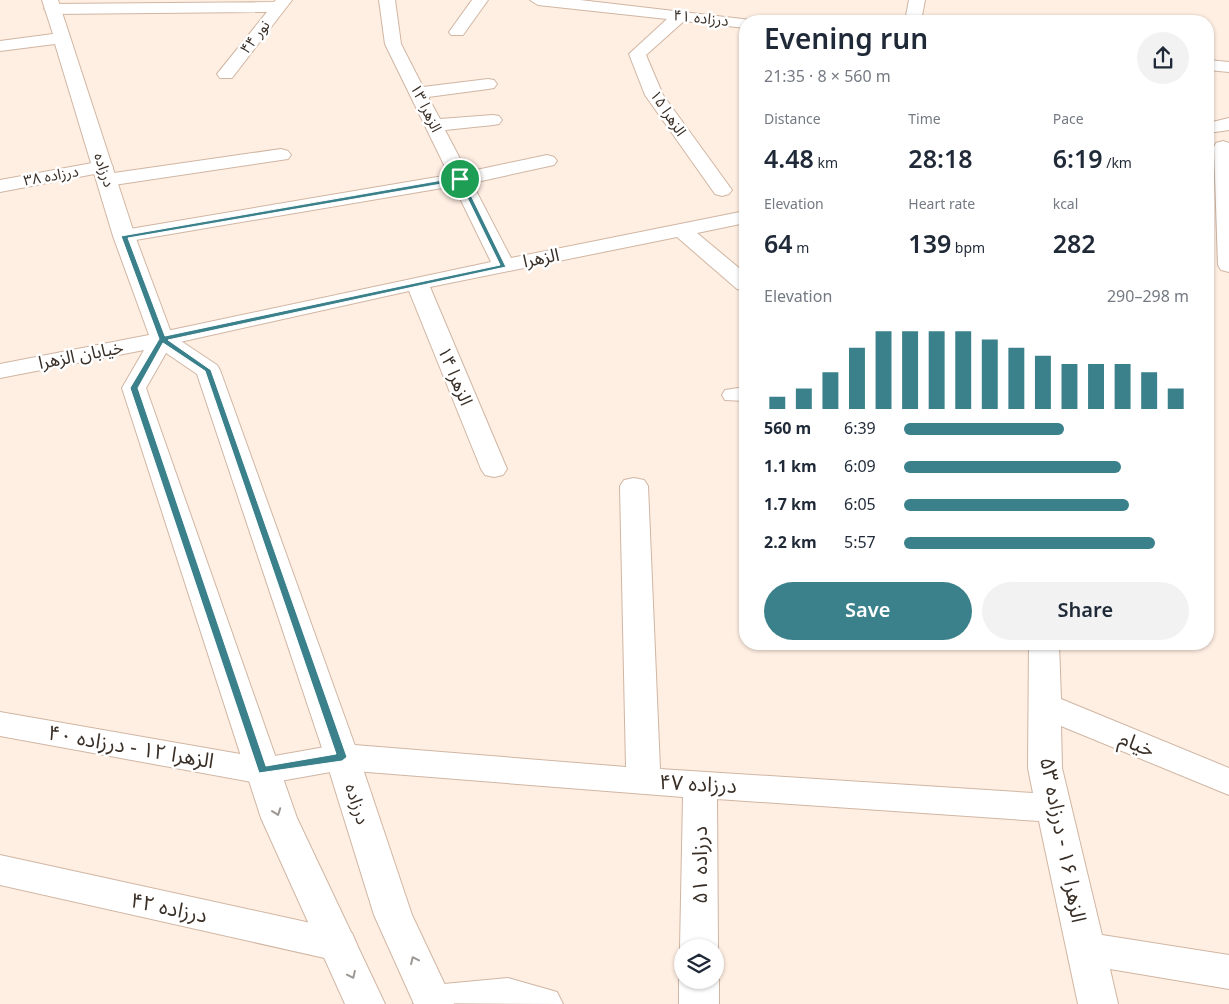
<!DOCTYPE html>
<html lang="en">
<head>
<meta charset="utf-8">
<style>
  :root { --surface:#fff; --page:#f2f2f3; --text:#1f2937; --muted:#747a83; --accent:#3b818b }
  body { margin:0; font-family:Georgia,"Noto Sans Arabic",serif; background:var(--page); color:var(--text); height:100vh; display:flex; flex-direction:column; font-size:19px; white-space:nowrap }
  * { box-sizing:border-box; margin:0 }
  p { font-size:16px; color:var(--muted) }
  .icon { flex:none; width:28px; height:28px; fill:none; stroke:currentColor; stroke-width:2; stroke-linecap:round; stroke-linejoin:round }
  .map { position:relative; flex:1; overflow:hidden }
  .details { position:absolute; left:739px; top:15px; width:475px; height:635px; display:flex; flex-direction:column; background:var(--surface); border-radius:20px; box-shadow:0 1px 4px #0004 }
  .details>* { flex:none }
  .tools { position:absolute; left:674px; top:939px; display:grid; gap:10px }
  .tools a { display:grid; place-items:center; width:50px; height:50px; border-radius:50%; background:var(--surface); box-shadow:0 1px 4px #0004; font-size:25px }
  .pin { position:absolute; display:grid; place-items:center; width:42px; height:42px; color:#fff; margin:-21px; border:2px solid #fff; border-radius:50%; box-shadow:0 1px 5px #0007 }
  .round { display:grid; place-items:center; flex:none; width:52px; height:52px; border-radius:26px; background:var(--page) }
  .headline { display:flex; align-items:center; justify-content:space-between; height:85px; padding:0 25px }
  h1 { font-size:28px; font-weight:600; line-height:38px }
  .stats { display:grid; grid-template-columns:repeat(3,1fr); gap:8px; height:85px; padding:5px 25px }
  .stats div { display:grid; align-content:center }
  .stats b { font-size:25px; font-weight:600 }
  .stats small { font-size:14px; font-weight:400 }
  .stats p { font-size:14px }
  .chart { height:140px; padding:10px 25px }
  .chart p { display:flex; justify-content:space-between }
  .chart svg { width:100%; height:90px; margin-top:5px; stroke:var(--accent); stroke-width:6 }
  .cta { display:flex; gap:10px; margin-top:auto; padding:10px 25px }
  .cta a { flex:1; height:58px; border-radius:30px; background:var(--accent); color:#fff; font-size:20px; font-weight:600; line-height:58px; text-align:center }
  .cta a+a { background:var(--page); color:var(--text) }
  ul { padding:0 25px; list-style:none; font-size:16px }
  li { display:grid; grid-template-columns:80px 60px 1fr; align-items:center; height:38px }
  li i { height:12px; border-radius:6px; background:var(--accent) }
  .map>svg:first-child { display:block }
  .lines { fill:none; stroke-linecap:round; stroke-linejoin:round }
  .street-casing { stroke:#d0b6a3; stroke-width:2 }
  .secondary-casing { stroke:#d0b6a3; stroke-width:2 }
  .street { fill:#fff; fill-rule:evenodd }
  .secondary { fill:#fff; fill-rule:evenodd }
  .oneway { stroke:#9c9793 }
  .route { fill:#3b818b; stroke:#fff; fill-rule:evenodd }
  .labels { text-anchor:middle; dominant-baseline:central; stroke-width:5; stroke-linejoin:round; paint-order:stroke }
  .far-street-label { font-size:15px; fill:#392f27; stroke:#fff }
  .street-label { font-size:18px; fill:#392f27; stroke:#fff }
  .near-street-label { font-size:21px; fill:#392f27; stroke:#fff }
</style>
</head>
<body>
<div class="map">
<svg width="1229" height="1004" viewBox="0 0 1229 1004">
  <rect width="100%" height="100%" fill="#ffeee2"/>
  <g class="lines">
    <!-- street casing -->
    <g class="street-casing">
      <g id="street">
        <polygon points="276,0 292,0 232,78 220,78 217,74 267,12 52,14 44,9 52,4 274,2"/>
        <polygon points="379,0 395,0 401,44 423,87 488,79 494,80 497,84 494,88 488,89 428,97 440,119 493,115 499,116 502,120 499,124 493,125 445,130 467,172 547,155 554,157 557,161 554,165 472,183 511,258 745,211 745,223 697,233 745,273 745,291 737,289 677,237 430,287 507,469 503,475 494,477 485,475 481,469 409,291 162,346 154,344 150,339 154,334 162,332 491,262 454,186 124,242 117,240 113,236 117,232 124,230 449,175 385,44"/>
        <polygon points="472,0 488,0 463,35 451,35 449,32"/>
        <polygon points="530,0 580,0 751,20 752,21 745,21 745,28 684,21 646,55 663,95 732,190 729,194 722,196 715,194 645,95 629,54 667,19 538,5"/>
        <polygon points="909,0 925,0 921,21 905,21"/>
        <polygon points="1208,60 1229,62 1229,72 1208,70"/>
        <polygon points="1229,118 1229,130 1208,133 1208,123"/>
        <polygon points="1223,141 1229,143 1229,272 1221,270 1218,265 1214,147 1216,143"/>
        <polygon points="281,149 288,151 291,155 288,159 107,186 100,184 97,180 100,176 107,174"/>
        <polygon points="103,161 110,163 113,167 110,171 0,192 0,180"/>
        <polygon points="745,387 745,401 725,400 722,395 725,390"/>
        <polygon points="634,478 644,480 648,486 660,769 1033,793 1028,768 1029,644 1059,644 1061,699 1229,768 1229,795 1061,726 1062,768 1102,935 1229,955 1229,989 1110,969 1118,1004 1078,1004 1039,821 717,799 718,948 715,955 715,948 682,948 682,953 680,948 683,797 342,770 263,784 0,736 0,712 263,758 342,744 626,767 620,486 624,480"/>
        <polygon points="0,855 338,929 352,933 357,945 352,957 338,961 0,885"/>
        <polygon points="715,973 719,980 719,1004 679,1004 679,980 682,974 682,980 715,980"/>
        <polygon points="508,978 557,992 563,1004 413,1003 419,991 433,985"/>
      </g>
    </g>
    <!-- secondary casing -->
    <g class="secondary-casing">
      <polygon id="secondary" points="42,0 58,0 135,236 172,335 217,365 220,370 359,757 412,915 454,1004 414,1004 374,915 325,757 197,374 166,353 146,388 297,818 385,1004 345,1004 261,818 122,388 144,350 0,378 0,364 149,335 113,236 55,44 0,51 0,41 53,34"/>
    </g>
    <!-- street -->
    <use href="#street" class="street"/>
    <!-- secondary -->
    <use href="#secondary" class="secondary"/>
  </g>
  <!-- one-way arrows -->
  <defs><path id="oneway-chevron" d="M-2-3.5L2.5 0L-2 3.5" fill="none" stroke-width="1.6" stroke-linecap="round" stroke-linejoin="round" transform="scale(1.25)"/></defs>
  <g class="oneway">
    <use href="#oneway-chevron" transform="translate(277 812) rotate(70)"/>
    <use href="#oneway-chevron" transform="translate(414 960) rotate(-115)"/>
    <use href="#oneway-chevron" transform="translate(352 975) rotate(65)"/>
  </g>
  <!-- route -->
  <path class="route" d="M460,177l3,2 43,88 -338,73 43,30 136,387 -5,4 -83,12 -129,-385 29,-49 -38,-103zM459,181l41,84 -335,71 -37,-98zM163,343l42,28 131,383 -70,12 -128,-378z"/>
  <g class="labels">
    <!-- far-street labels -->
    <g class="far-street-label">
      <text transform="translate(701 18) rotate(6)">درزاده ۴۱</text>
      <text transform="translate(255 37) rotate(-52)">نور ۴۴</text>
      <text transform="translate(426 108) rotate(64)">الزهرا ۱۳</text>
      <text transform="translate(668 113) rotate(56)">الزهرا ۱۵</text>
      <text transform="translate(104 170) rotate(72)">درزاده</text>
      <text transform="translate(51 176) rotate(-10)">درزاده ۳۸</text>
    </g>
    <!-- street labels -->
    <g class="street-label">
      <text transform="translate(541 258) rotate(-11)">الزهرا</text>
      <text transform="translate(81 355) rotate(-11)">خیابان الزهرا</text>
      <text transform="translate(455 376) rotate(67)">الزهرا ۱۴</text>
      <text transform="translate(357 804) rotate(72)">درزاده</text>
    </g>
    <!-- near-street labels -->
    <g class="near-street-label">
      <text transform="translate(1137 744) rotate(22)">خیام</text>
      <text transform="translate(131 747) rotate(10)">الزهرا ۱۲ - درزاده ۴۰</text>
      <text transform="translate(698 784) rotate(3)">درزاده ۴۷</text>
      <text transform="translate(1063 840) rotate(79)">الزهرا ۱۶ - درزاده ۵۳</text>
      <text transform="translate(700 865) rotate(-90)">درزاده ۵۱</text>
      <text transform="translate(169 908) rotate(12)">درزاده ۴۲</text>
    </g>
  </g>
</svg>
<div class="tools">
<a><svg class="icon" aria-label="layers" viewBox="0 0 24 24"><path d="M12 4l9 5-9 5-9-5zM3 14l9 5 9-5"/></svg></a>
</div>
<div class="pin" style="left:460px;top:179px;background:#1e9e55"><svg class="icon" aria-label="arrive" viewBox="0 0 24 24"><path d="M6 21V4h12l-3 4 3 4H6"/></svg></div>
<section class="details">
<div class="headline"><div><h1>Evening run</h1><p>21:35 · 8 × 560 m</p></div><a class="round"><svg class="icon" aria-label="share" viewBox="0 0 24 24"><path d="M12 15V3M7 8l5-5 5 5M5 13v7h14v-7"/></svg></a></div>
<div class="stats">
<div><p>Distance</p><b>4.48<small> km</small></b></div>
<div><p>Time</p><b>28:18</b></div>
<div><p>Pace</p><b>6:19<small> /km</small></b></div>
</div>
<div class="stats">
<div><p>Elevation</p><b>64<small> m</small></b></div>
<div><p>Heart rate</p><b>139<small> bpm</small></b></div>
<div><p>kcal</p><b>282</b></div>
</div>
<div class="chart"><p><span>Elevation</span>290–298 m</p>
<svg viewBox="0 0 160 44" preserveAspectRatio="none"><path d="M5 44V38M15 44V34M25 44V26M35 44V14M45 44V6M55 44V6M65 44V6M75 44V6M85 44V10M95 44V14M105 44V18M115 44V22M125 44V22M135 44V22M145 44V26M155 44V34"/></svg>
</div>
<ul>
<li><b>560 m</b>6:39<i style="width:56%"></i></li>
<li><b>1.1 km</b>6:09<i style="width:76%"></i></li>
<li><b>1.7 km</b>6:05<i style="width:79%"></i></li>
<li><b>2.2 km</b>5:57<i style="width:88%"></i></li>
</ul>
<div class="cta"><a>Save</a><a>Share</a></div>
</section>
</div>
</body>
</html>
